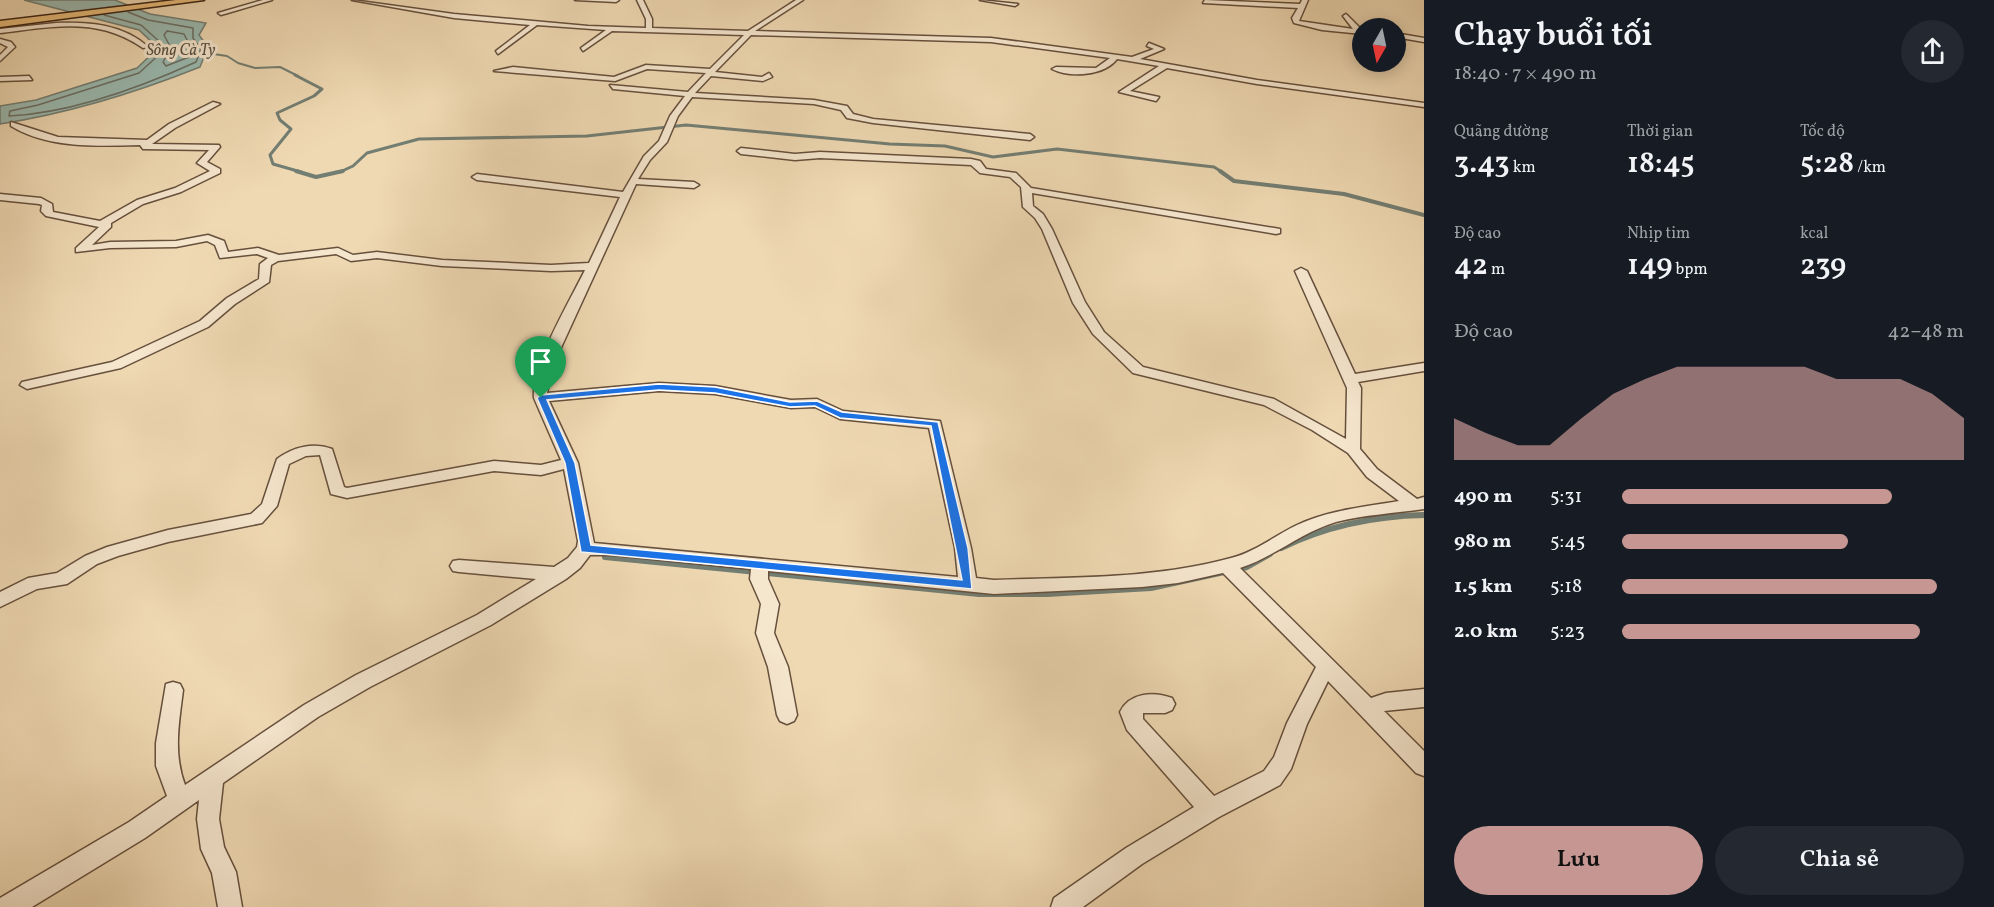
<!DOCTYPE html>
<html lang="vi">
<head>
<meta charset="utf-8">
<style>
  :root { --surface:#171b24; --page:#242831; --text:#f1f3f6; --muted:#9ea1a6; --accent:#c59692 }
  body { margin:0; font-family:Vollkorn,serif; background:var(--page); color:var(--text); height:100vh; display:flex; flex-direction:column; font-size:22px; white-space:nowrap }
  * { box-sizing:border-box; margin:0 }
  p { font-size:20px; color:var(--muted) }
  .icon { flex:none; width:33px; height:33px; fill:none; stroke:currentColor; stroke-width:2; stroke-linecap:round; stroke-linejoin:round }
  .map { position:relative; flex:1; overflow:hidden }
  .drawer { display:flex; flex-direction:column; background:var(--surface); width:570px }
  .drawer>* { flex:none }
  .needle { width:39px; rotate:189deg }
  .fabs { position:absolute; left:1352px; top:18px; display:grid; gap:12px }
  .fabs a { display:grid; place-items:center; width:54px; height:54px; border-radius:50%; background:var(--surface); box-shadow:0 3px 15px #0003; font-size:30px }
  .pin { position:absolute; display:grid; place-items:center; width:51px; height:51px; color:#fff; margin:-62px -26px; border-radius:50% 50% 50% 0; rotate:-45deg; box-shadow:0 0 6px #0007 }
  .pin .icon { rotate:45deg }
  .round { display:grid; place-items:center; flex:none; width:63px; height:63px; border-radius:32px; background:var(--page) }
  .headline { display:flex; align-items:center; justify-content:space-between; height:102px; padding:0 30px }
  h1 { font-size:33px; font-weight:600; line-height:45px }
  .figures { display:grid; grid-template-columns:repeat(3,1fr); gap:9px; height:102px; padding:6px 30px }
  .figures div { display:grid; align-content:center }
  .figures b { font-size:30px; font-weight:600 }
  .figures small { font-size:16px; font-weight:400 }
  .figures p { font-size:16px }
  .chart { height:168px; padding:12px 30px }
  .chart p { display:flex; justify-content:space-between }
  .chart svg { width:100%; height:108px; margin-top:6px; fill:var(--accent); opacity:.7 }
  .cta { display:flex; gap:12px; margin-top:auto; padding:12px 30px }
  .cta a { flex:1; height:69px; border-radius:36px; background:var(--accent); color:#111; font-size:24px; font-weight:600; line-height:69px; text-align:center }
  .cta a+a { background:var(--page); color:var(--text) }
  ul { padding:0 30px; list-style:none; font-size:20px }
  li { display:grid; grid-template-columns:96px 72px 1fr; align-items:center; height:45px }
  li i { height:15px; border-radius:8px; background:var(--accent) }
  main { display:flex; flex:1; min-height:0 }
  .map>svg:first-child { display:block }
  .water { fill:#9abab1; stroke:#737e73; stroke-width:1.5 }
  .lines { fill:none; stroke-linecap:round; stroke-linejoin:round }
  .shore { stroke:#6a6e64; stroke-width:1.5 }
  .stream-far3 { stroke:#737e73; stroke-width:2 }
  .stream-far2 { stroke:#737e73; stroke-width:3 }
  .stream-far1 { stroke:#737e73; stroke-width:4 }
  .stream { stroke:#737e73; stroke-width:6 }
  .minor-casing { stroke:#66503d; stroke-width:3 }
  .trunk-casing { stroke:#392316; stroke-width:3 }
  .minor { fill:#f5e6ce; fill-rule:evenodd }
  .trunk { fill:#e8bc7a; fill-rule:evenodd }
  .route { fill:#1a73e8; stroke:#fff; stroke-width:1.5; fill-rule:evenodd }
  .labels { text-anchor:middle; dominant-baseline:central; stroke-width:6; stroke-linejoin:round; paint-order:stroke }
  .far-water-label { font-size:16px; font-style:italic; fill:#565044; stroke:#f5e6ce }
</style>
</head>
<body>
<main>
<div class="map">
<svg width="1424" height="907" viewBox="0 0 1424 907">
  <rect width="100%" height="100%" fill="#efd9b3"/>
  <filter id="stains"><feTurbulence type="fractalNoise" baseFrequency=".00333" numOctaves="4"/><feColorMatrix values="0 0 0 0 .2 0 0 0 0 .09 0 0 0 0 .02 0 0 0 .5 -.17"/></filter>
  <radialGradient id="worn" r=".72"><stop offset=".6" stop-color="#630" stop-opacity="0"/><stop offset="1" stop-color="#630" stop-opacity=".3"/></radialGradient>
  <!-- water -->
  <path class="water" d="M24,0h91l35,14 56,9 -7,12 9,12 -8,20c-65,26 -130,46 -200,57v-18l36,-6 101,-32 21,-20 -19,-18z"/>
  <g class="lines">
    <!-- shore -->
    <g class="shore">
      <path d="M104,15l37,10 20,18 1,9 -23,21 -101,32 -28,6 -1,5c63,-3 130,-28 187,-54l5,-13 -8,-11v-10l-45,-8 -20,-8"/>
      <polygon points="167,31 184,34 192,50 189,57 166,66 163,62 171,48 164,35"/>
    </g>
    <!-- stream-far3 -->
    <polyline class="stream-far3" points="200,52 227,56 238,63 255,68 280,67 298,76"/>
    <!-- stream-far2 -->
    <g class="stream-far2">
      <polyline points="295,75 322,89 314,96 277,113 280,120 291,129 270,155 273,164 301,172"/>
      <polyline points="340,172 353,166 367,153 419,139 587,136 686,125 890,144 945,146 993,157 1057,149 1214,167 1222,172"/>
    </g>
    <!-- stream-far1 -->
    <g class="stream-far1">
      <polyline points="296,171 316,177 343,171"/>
      <polyline points="1220,171 1234,181 1344,194 1424,215"/>
    </g>
    <!-- stream -->
    <g class="stream">
      <path d="M1281,548c45,-22 93,-32 143,-33"/>
      <polyline points="605,557 979,594 1047,594 1151,588 1247,567 1270,554"/>
    </g>
    <!-- minor casing -->
    <g class="minor-casing">
      <g id="minor">
        <polygon points="263,0 272,0 221,15 218,13"/>
        <path d="M352,0l102,14 134,12 58,2v-9l-9,-19h6l9,19v9l96,3 48,-31h7l-48,31 236,7 141,19 22,-8 -7,-3 2,-3 15,6 -24,10 117,21 167,23v4l-167,-23 -90,-16 -37,23 29,6 -3,4 -37,-9 40,-26 -42,-7c-13,17 -47,19 -65,10l4,-2 40,1 14,-10 -119,-16 -240,-7 -36,37 47,5 7,-4 3,4 -9,4 -52,-5 -16,17 119,7 33,6 6,8 20,5 157,15 4,3 -4,3 -157,-17 -26,-5 -6,-8 -27,-6 -122,-7 -14,19 -11,26 -17,18 -12,19 56,3 5,3 -5,3 -58,-4 -82,179 -7,30 112,-10 56,3 76,14 26,-1 26,12 97,10 31,127 5,30 18,2c79,-3 161,-1 237,-22 24,-6 43,-22 66,-33 32,-15 67,-18 102,-24l-32,-24 -19,-24 -36,-23 -48,-25 -131,-32 -40,-39 -20,-31 -31,-74 -7,-11 -12,-11 -2,-20 -11,-10 -30,-4 -9,-8 -151,-7 -25,2 -54,-6 -4,-3 4,-3 54,6 25,-2 151,7 9,2 6,8 30,4 15,15 249,41v4l-4,1 -244,-41 1,13 10,8 9,15 33,73 19,30 39,35 131,32 72,40 1,-51 -52,-117 6,-3 6,3 48,103 69,-11v8l-66,11 3,6 -1,61 17,20 40,30 7,-2v12c-29,4 -60,6 -88,13 -34,10 -62,35 -96,46l131,130 15,-5 38,-4v18l-40,4 40,40v25l-8,-3 -88,-92 -21,43 -16,45 -11,16 -61,32 -77,47 -59,43h-32l3,-9 72,-50 68,-41 -67,-77 -7,-18c9,-19 33,-21 52,-14l3,6 -3,6 -7,3h-22v6l71,77 50,-25 10,-14 13,-34 29,-56 -93,-94 -45,10 -36,4 -148,7 -226,-23v8l11,25 -5,29 14,34 9,48 -3,6 -7,3 -7,-3 -3,-6 -9,-48 -12,-34 5,-29 -11,-25 1,-10 -138,-14h-23l-10,13 -14,11 -75,46 -121,62 -52,30 -95,66 -4,36 5,28 12,25 6,35h-24l-6,-34 -11,-24 -4,-30 2,-19 -54,38 -113,69h-32v-9l129,-76 38,-26 -11,-30v-23l10,-59 7,-2 7,2 3,6c-4,33 -10,63 2,95l119,-80 52,-30 121,-60 59,-36 -77,-7 -6,-1 -3,-5 3,-5 6,-1 95,7 14,-9 9,-11 1,-6 -14,-72 -23,6 -47,-4 -147,27 -16,-4 -11,-39 -14,1 -17,8 -12,42 -15,17 -94,19 -50,14 -21,8 -30,20 -30,5 -37,18v-15l28,-14 29,-5 28,-17 22,-9 61,-17 83,-16 11,-10 15,-45c16,-12 36,-17 55,-10l12,38 3,1 147,-27 47,4 20,-5 -27,-62c-3,-33 36,-97 51,-128l-34,1 -109,-5 -65,-8 -26,3 -15,-7 -58,7 -7,4 -2,17 -34,22 -27,23 -87,41 -94,21 -7,-4 2,-3 90,-20 88,-41 27,-23 32,-19 1,-15 8,-6 -11,-4 -37,4 -5,-13 -8,-4 -31,6 -66,1 -34,4v-4l23,-21 -53,-11 -5,-5 1,-6 -3,-1 -39,-4v-6l41,4 11,6 1,8 47,9 37,-21 38,-12 35,-17 -13,-8 12,-13 -66,-1 -3,-4c-43,1 -91,4 -129,-19v-4l47,15 89,3 22,-16 44,-22 7,2 -45,24 -23,16 67,1 1,2 -13,15 13,7v4l-39,19 -38,12 -32,19v4l-19,18 18,-3 66,-1 32,-6 16,6 4,11 30,-4 21,7 59,-7 15,7 24,-3 65,8 109,5 38,-2 31,-66 -143,-17 -5,-3 5,-3 146,18 21,-36 15,-15 11,-25 15,-20 -72,-7 -3,-4 78,7 18,-19 -59,-4 -32,12 -121,-10 19,-4 101,10 32,-12 64,4 34,-34 -132,-4 -29,20 -2,-3 25,-18 -69,-5 -39,29 -2,-3 34,-26 -76,-7zM659,391l56,3 76,14 24,-1 25,12 89,9 26,120 3,29 -364,-34 -16,-80 -29,-62z"/>
        <polygon points="575,0 619,0 616,2"/>
        <polygon points="980,0 1018,4 1015,6"/>
        <polygon points="1205,0 1300,4 1302,0 1308,0 1299,21 1353,29 1343,16 1346,14 1362,30 1362,34 1322,30 1294,23 1292,18 1298,8 1203,3"/>
        <path d="M56,23c33,-1 67,1 92,24l-5,1c-46,-32 -91,-21 -143,-15v-4z"/>
        <polygon points="1395,33 1424,38 1424,42 1395,37"/>
        <polygon points="0,39 11,42 15,47 0,61 0,55 8,47 0,43"/>
        <polygon points="29,76 32,80 0,81 0,77"/>
      </g>
    </g>
    <!-- trunk casing -->
    <g class="trunk-casing">
      <polygon id="trunk" points="176,0 204,0 0,27 0,21"/>
    </g>
    <!-- minor -->
    <use href="#minor" class="minor"/>
    <!-- trunk -->
    <use href="#trunk" class="trunk"/>
  </g>
  <!-- route -->
  <path class="route" d="M659,384l56,3 75,15 27,-1 25,11 96,10 30,126 4,41 -391,-37 -16,-89 -28,-65 4,-3zM659,390l56,3 75,14 25,-1 25,12 91,8 31,154 -371,-35 -16,-82 -28,-63z"/>
  <g class="labels">
    <!-- far-water labels -->
    <g class="far-water-label">
      <text x="181" y="51">Sông Cà Ty</text>
    </g>
  </g>
  <rect width="100%" height="100%" filter="url(#stains)"/>
  <rect width="100%" height="100%" fill="url(#worn)"/>
</svg>
<div class="fabs">
<a><svg class="needle" viewBox="-14 -14 28 28"><path d="M0-13l5 13h-10z" fill="#e53935"/><path d="M0 13l5-13h-10z" fill="#9ea1a6"/></svg></a>
</div>
<div class="pin" style="left:541px;top:398px;background:#1e9e55"><svg class="icon" aria-label="arrive" viewBox="0 0 24 24"><path d="M6 21V4h12l-3 4 3 4H6"/></svg></div>
</div>
<section class="drawer">
<div class="headline"><div><h1>Chạy buổi tối</h1><p>18:40 · 7 × 490 m</p></div><a class="round"><svg class="icon" aria-label="share" viewBox="0 0 24 24"><path d="M12 15V3M7 8l5-5 5 5M5 13v7h14v-7"/></svg></a></div>
<div class="figures">
<div><p>Quãng đường</p><b>3.43<small> km</small></b></div>
<div><p>Thời gian</p><b>18:45</b></div>
<div><p>Tốc độ</p><b>5:28<small> /km</small></b></div>
</div>
<div class="figures">
<div><p>Độ cao</p><b>42<small> m</small></b></div>
<div><p>Nhịp tim</p><b>149<small> bpm</small></b></div>
<div><p>kcal</p><b>239</b></div>
</div>
<div class="chart"><p><span>Độ cao</span>42–48 m</p>
<svg viewBox="0 0 160 44" preserveAspectRatio="none"><path d="M0 44V27L10 33L20 38L30 38L40 27L50 17L60 11L70 6L80 6L90 6L100 6L110 6L120 11L130 11L140 11L150 17L160 27V44z"/></svg>
</div>
<ul>
<li><b>490 m</b>5:31<i style="width:79%"></i></li>
<li><b>980 m</b>5:45<i style="width:66%"></i></li>
<li><b>1.5 km</b>5:18<i style="width:92%"></i></li>
<li><b>2.0 km</b>5:23<i style="width:87%"></i></li>
</ul>
<div class="cta"><a>Lưu</a><a>Chia sẻ</a></div>
</section>
</main>
</body>
</html>
